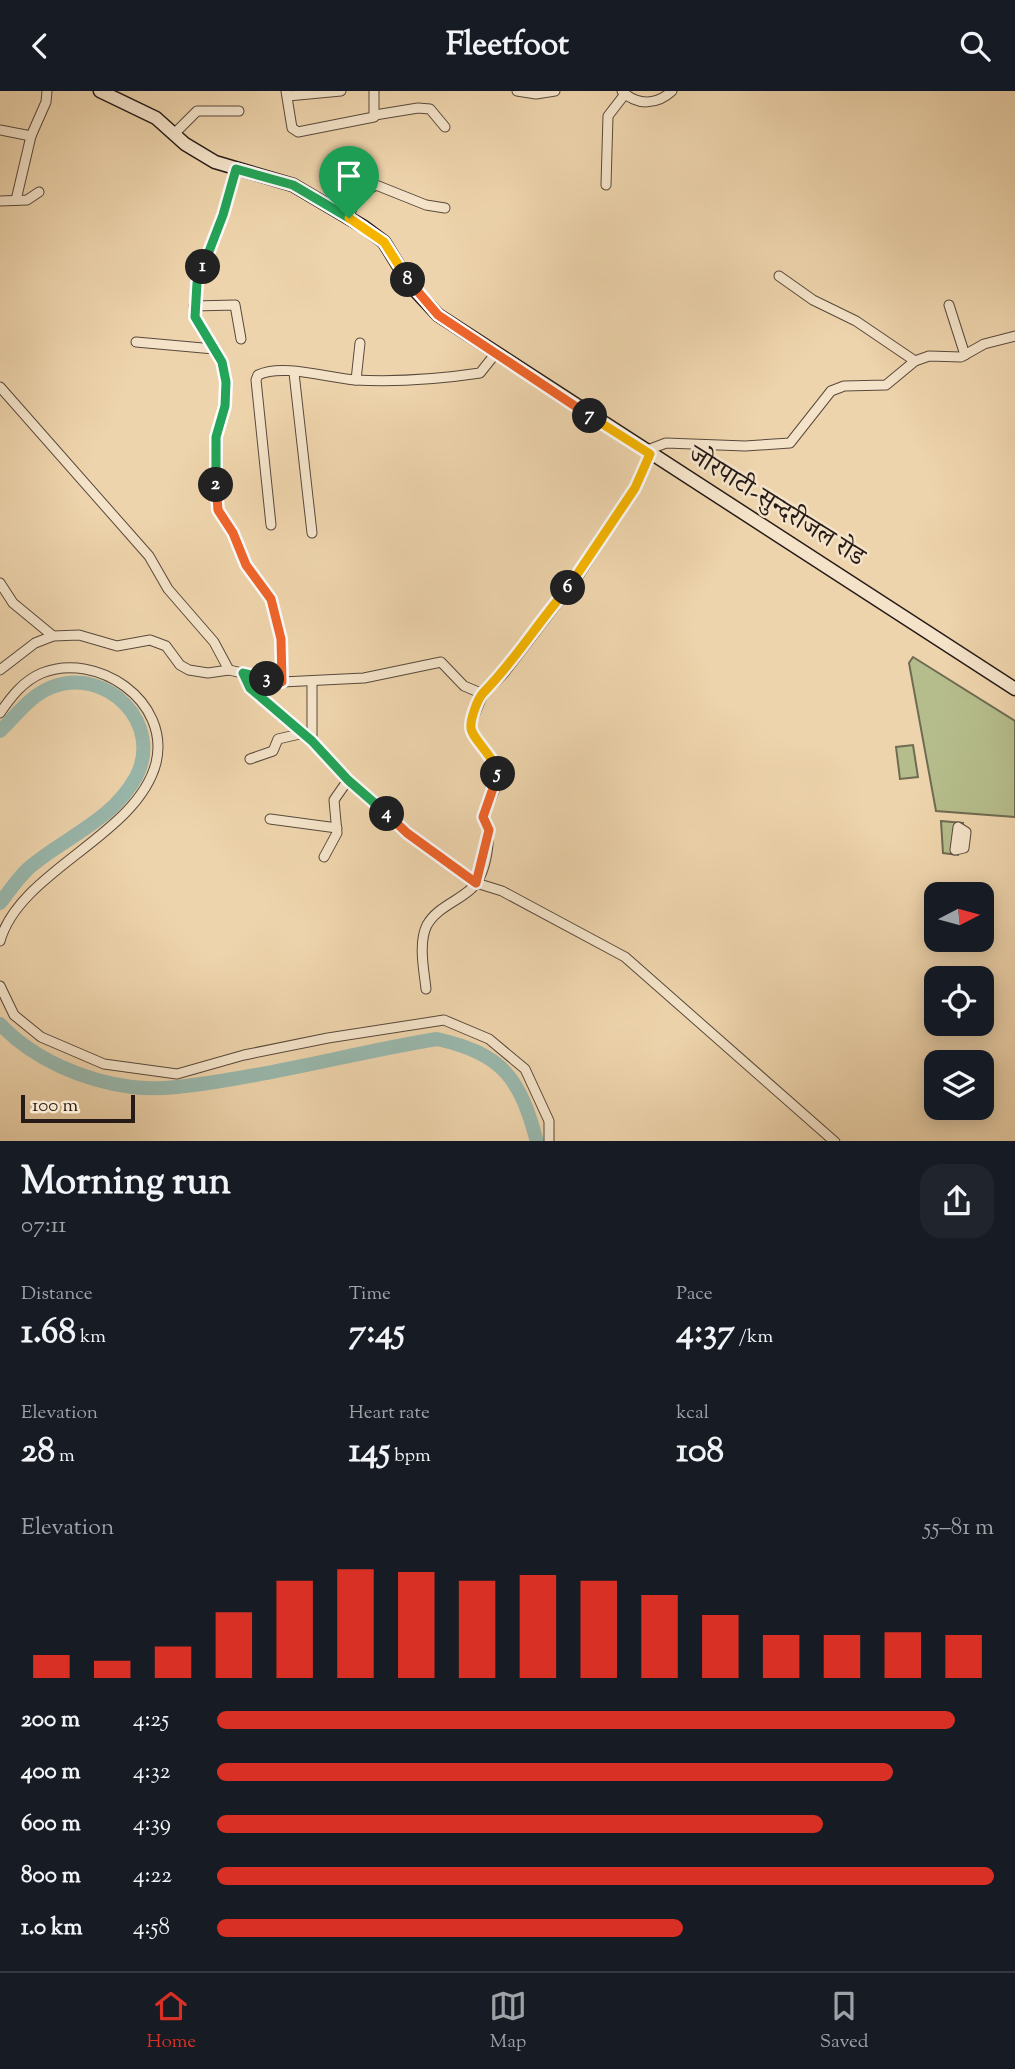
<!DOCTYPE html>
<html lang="en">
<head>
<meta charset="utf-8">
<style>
  :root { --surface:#171b24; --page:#20242c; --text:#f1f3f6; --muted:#9ea1a6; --line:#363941; --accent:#d93025 }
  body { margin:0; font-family:"Sorts Mill Goudy","Noto Serif Devanagari",serif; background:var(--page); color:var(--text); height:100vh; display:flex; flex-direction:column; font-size:26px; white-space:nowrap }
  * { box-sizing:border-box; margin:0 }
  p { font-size:23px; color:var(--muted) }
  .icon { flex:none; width:38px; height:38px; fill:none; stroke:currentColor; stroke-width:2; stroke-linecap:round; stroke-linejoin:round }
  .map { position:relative; height:1050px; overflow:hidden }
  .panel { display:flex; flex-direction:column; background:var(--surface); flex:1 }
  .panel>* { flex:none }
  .needle { width:46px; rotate:84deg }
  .fabs { position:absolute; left:924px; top:791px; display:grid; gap:14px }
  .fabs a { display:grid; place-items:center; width:70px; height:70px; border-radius:14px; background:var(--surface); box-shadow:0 4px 18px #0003; font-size:35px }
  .scale { position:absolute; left:21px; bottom:18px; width:114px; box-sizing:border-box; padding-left:7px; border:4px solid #261b17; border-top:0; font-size:19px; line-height:24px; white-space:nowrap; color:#261b17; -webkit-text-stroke:5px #f4e3c9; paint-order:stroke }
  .pin { position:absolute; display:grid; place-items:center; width:60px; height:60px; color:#fff; margin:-72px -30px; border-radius:50% 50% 50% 0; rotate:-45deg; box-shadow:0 0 7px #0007 }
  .pin .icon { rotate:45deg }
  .km { position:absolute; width:35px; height:35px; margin:-18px; border-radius:50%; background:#222; color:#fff; font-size:19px; line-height:35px; text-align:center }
  .round { display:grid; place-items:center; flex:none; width:74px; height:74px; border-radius:21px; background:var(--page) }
  .overview { display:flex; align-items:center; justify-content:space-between; height:119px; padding:0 21px }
  h1 { font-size:38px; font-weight:700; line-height:52px }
  .metrics { display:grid; grid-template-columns:repeat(3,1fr); gap:10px; height:119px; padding:7px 21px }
  .metrics div { display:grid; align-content:center }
  .metrics b { font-size:35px; font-weight:700 }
  .metrics small { font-size:19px; font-weight:400 }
  .metrics p { font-size:19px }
  .chart { height:196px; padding:14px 21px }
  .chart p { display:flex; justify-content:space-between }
  .chart svg { width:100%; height:126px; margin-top:7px; stroke:var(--accent); stroke-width:6 }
  ul { padding:0 21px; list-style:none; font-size:23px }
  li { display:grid; grid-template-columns:112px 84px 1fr; align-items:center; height:52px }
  li i { height:18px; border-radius:9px; background:var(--accent) }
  header { display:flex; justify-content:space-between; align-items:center; height:91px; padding:0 21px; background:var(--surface); font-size:32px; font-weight:700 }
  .tabs { display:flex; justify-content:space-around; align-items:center; height:98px; border-top:2px solid var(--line); background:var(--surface); font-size:19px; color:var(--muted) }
  .tabs a { display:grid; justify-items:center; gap:4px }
  .tabs .active { color:var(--accent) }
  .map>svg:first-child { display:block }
  .green { fill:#b6bd8c; stroke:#6e6c52; stroke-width:2 }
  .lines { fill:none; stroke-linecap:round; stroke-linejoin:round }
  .river { stroke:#99b8ad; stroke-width:14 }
  .street-casing { stroke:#58493c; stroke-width:11 }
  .secondary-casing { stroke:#261b17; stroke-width:15 }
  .street { stroke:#f4e3c9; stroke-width:9 }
  .secondary { stroke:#f4e3c9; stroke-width:12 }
  .split-1-casing { stroke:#fff; stroke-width:14 }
  .split-2-casing { stroke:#fff; stroke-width:14 }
  .split-3-casing { stroke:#fff; stroke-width:14 }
  .split-4-casing { stroke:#fff; stroke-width:14 }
  .split-5-casing { stroke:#fff; stroke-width:14 }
  .split-6-casing { stroke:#fff; stroke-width:14 }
  .split-7-casing { stroke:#fff; stroke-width:14 }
  .split-8-casing { stroke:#fff; stroke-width:14 }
  .split-9-casing { stroke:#fff; stroke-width:14 }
  .split-1 { stroke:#22a559; stroke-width:9 }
  .split-2 { stroke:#22a559; stroke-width:9 }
  .split-3 { stroke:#f0652b; stroke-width:9 }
  .split-4 { stroke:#22a559; stroke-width:9 }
  .split-5 { stroke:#f0652b; stroke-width:9 }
  .split-6 { stroke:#f5b400; stroke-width:9 }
  .split-7 { stroke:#f5b400; stroke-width:9 }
  .split-8 { stroke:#f0652b; stroke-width:9 }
  .split-9 { stroke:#f5b400; stroke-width:9 }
  .labels { text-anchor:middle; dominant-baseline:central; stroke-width:5; stroke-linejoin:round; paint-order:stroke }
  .street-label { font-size:26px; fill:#261b17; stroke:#f4e3c9 }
</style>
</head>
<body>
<header><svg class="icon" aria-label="back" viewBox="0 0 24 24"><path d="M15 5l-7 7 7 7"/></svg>Fleetfoot<svg class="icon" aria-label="search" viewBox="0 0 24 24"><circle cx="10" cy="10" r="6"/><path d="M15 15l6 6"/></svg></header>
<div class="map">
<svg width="1015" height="1051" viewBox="0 0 1015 1051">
  <rect width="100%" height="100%" fill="#eed4ac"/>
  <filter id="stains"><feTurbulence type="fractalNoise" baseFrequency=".00286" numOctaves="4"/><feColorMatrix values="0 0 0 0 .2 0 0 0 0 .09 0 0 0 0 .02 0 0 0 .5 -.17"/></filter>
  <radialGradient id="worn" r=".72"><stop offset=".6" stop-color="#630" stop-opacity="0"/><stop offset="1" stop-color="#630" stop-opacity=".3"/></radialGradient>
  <!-- green -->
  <g class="green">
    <polygon points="913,566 1015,630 1015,726 936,720 909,572"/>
    <polygon points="913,654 918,686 900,688 896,656"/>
    <polygon points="941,730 963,732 958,764 943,762"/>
  </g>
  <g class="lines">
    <!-- river -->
    <g class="river">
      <path d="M0,640c17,-16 29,-35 52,-44 55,-21 112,37 84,90 -23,42 -66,58 -101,86 -14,10 -24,26 -35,40"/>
      <path d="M0,933c33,35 84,57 132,63 33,4 69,-3 101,-8 68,-11 136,-29 204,-40 66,15 83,39 100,103"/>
    </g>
    <!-- street casing -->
    <g class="street-casing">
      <g id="street">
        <polyline points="286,0 292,37 298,41 374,26 374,0"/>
        <polyline points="517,0 536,3 555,0"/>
        <path d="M622,0c15,15 35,14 50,0"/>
        <polyline points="288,5 341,0"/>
        <polyline points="375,24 418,17 430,18 445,36"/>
        <polyline points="0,39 31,45"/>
        <polyline points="175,42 197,20 239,20"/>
        <polyline points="236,78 223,124 197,192 195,226 222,271 226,291 225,315 216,346 218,419 233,442 246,474 271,507 281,548 282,591"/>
        <polyline points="606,94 608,25 625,3"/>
        <polyline points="16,109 31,45 46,11 47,0"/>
        <polyline points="0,110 27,109 39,101"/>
        <polyline points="349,126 356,106 376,94 426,114 445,117"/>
        <polyline points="779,185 813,209 856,230 915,270"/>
        <polyline points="949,214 965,264"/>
        <polyline points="194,215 235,214 241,248"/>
        <polyline points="136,251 214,258"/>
        <polyline points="294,282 312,442"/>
        <polyline points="356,289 360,252"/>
        <polyline points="0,296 149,465 168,498 214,551 229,579"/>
        <polyline points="645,360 666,352 745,355 790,352 831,300 844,295 886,294 915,270 929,265 961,266 984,253 1015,245"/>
        <path d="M271,434l-15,-145 2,-5c24,-12 70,3 97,5 41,2 85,-1 125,-7l16,-20"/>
        <polyline points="0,492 13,512 53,545"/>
        <polyline points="0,579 35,552 53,545 79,544 117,555 150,549 166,555 180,574 189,579 208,582 229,579 282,591 364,587 441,571 464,595 483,603 504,582 579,484 635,396 650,363"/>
        <polyline points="242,582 250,597 304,642 348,689 407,742 473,791 502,800 625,866 835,1051"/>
        <polyline points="312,591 312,650"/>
        <path d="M0,622c11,-16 23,-32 42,-40 55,-22 129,28 114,90 -19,73 -136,107 -156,178"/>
        <polyline points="250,668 273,660 278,648 304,642"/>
        <polyline points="270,728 337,737"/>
        <polygon points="958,736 966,741 964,757 955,759"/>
        <polyline points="324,766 337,742 334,709 348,689"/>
        <polyline points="0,895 14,924 41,946 104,973 177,983 244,964 328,947 444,929 489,948 525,978 549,1030 549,1051"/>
        <path d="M426,898c-2,-19 -8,-46 1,-64 10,-18 32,-24 45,-37 14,-14 22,-55 11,-71l16,-38 -3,-13 -24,-32 -2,-9 13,-31"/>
      </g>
    </g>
    <!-- secondary casing -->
    <g class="secondary-casing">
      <polyline id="secondary" points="100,0 156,27 185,53 215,71 293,94 364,136 384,151 411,195 438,224 1015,598"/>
    </g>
    <!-- street -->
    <use href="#street" class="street"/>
    <!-- secondary -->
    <use href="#secondary" class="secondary"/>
  </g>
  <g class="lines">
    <!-- split-1 casing -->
    <g class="split-1-casing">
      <polyline id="split-1" points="203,176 223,124 236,78 293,94 349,127"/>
    </g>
    <!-- split-2 casing -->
    <g class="split-2-casing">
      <polyline id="split-2" points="203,176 197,192 195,226 222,271 226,291 225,315 216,346 216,394"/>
    </g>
    <!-- split-3 casing -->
    <g class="split-3-casing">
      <polyline id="split-3" points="216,394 218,419 233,442 246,474 271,508 281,548 282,591 267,588"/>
    </g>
    <!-- split-4 casing -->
    <g class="split-4-casing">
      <polyline id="split-4" points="267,588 243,582 250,597 312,650 348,689 387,723"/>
    </g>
    <!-- split-5 casing -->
    <g class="split-5-casing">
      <polyline id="split-5" points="387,723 407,742 476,792 489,739 483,726 498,683"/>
    </g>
    <!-- split-6 casing -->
    <g class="split-6-casing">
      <path id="split-6" d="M498,683c-3,-17 -26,-35 -27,-46 -1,-8 6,-28 12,-35 32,-32 55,-71 85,-105"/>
    </g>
    <!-- split-7 casing -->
    <g class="split-7-casing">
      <polyline id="split-7" points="568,497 635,397 650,363 590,325"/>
    </g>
    <!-- split-8 casing -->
    <g class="split-8-casing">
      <polyline id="split-8" points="408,189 438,224 590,325"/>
    </g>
    <!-- split-9 casing -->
    <g class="split-9-casing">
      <polyline id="split-9" points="349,127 384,151 408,189"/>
    </g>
    <!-- split-1 -->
    <use href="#split-1" class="split-1"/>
    <!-- split-2 -->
    <use href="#split-2" class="split-2"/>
    <!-- split-3 -->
    <use href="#split-3" class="split-3"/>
    <!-- split-4 -->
    <use href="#split-4" class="split-4"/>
    <!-- split-5 -->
    <use href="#split-5" class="split-5"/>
    <!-- split-6 -->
    <use href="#split-6" class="split-6"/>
    <!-- split-7 -->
    <use href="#split-7" class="split-7"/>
    <!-- split-8 -->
    <use href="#split-8" class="split-8"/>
    <!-- split-9 -->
    <use href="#split-9" class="split-9"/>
  </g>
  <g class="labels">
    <!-- street labels -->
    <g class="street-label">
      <text transform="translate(776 416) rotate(32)">जोरपाटी-सुन्दरीजल रोड</text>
    </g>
  </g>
  <rect width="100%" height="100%" filter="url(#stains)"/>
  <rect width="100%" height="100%" fill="url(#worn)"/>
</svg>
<div class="fabs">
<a><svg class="needle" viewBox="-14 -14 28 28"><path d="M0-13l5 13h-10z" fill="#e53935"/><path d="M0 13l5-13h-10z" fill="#9ea1a6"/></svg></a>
<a><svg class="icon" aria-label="locate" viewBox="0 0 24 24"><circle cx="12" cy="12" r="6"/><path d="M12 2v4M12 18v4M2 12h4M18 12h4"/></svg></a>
<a><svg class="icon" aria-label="layers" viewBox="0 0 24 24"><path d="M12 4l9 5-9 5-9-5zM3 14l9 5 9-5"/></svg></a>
</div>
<div class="scale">100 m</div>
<div class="pin" style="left:349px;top:127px;background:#1e9e55"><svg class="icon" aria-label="arrive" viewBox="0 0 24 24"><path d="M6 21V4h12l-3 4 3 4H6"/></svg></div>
<b class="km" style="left:203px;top:176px">1</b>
<b class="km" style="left:216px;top:394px">2</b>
<b class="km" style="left:267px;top:588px">3</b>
<b class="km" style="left:387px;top:723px">4</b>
<b class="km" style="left:498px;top:683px">5</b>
<b class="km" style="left:568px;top:497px">6</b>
<b class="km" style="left:590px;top:325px">7</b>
<b class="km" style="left:408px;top:189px">8</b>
</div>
<section class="panel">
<div class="overview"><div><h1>Morning run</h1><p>07:11</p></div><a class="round"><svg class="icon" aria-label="share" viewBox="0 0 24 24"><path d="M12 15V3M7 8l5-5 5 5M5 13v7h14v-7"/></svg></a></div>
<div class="metrics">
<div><p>Distance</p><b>1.68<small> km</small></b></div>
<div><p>Time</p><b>7:45</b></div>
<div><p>Pace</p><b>4:37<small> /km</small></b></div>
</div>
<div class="metrics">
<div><p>Elevation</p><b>28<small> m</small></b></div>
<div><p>Heart rate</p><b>145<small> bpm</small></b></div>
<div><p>kcal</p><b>108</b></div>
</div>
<div class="chart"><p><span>Elevation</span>55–81 m</p>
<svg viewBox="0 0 160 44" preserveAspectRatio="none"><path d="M5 44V36M15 44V38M25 44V33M35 44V21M45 44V10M55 44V6M65 44V7M75 44V10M85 44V8M95 44V10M105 44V15M115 44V22M125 44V29M135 44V29M145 44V28M155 44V29"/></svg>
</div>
<ul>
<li><b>200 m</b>4:25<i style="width:95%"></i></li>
<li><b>400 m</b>4:32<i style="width:87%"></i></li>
<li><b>600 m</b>4:39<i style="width:78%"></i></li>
<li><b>800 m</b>4:22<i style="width:100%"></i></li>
<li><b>1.0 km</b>4:58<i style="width:60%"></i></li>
</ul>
</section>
<nav class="tabs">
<a class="active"><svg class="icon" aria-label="home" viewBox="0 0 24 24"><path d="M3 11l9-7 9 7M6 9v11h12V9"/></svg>Home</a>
<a><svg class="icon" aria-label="map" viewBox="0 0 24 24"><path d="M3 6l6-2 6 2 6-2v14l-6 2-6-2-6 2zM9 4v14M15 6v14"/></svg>Map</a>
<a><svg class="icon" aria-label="saved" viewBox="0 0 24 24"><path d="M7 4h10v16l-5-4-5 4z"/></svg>Saved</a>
</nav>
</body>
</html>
